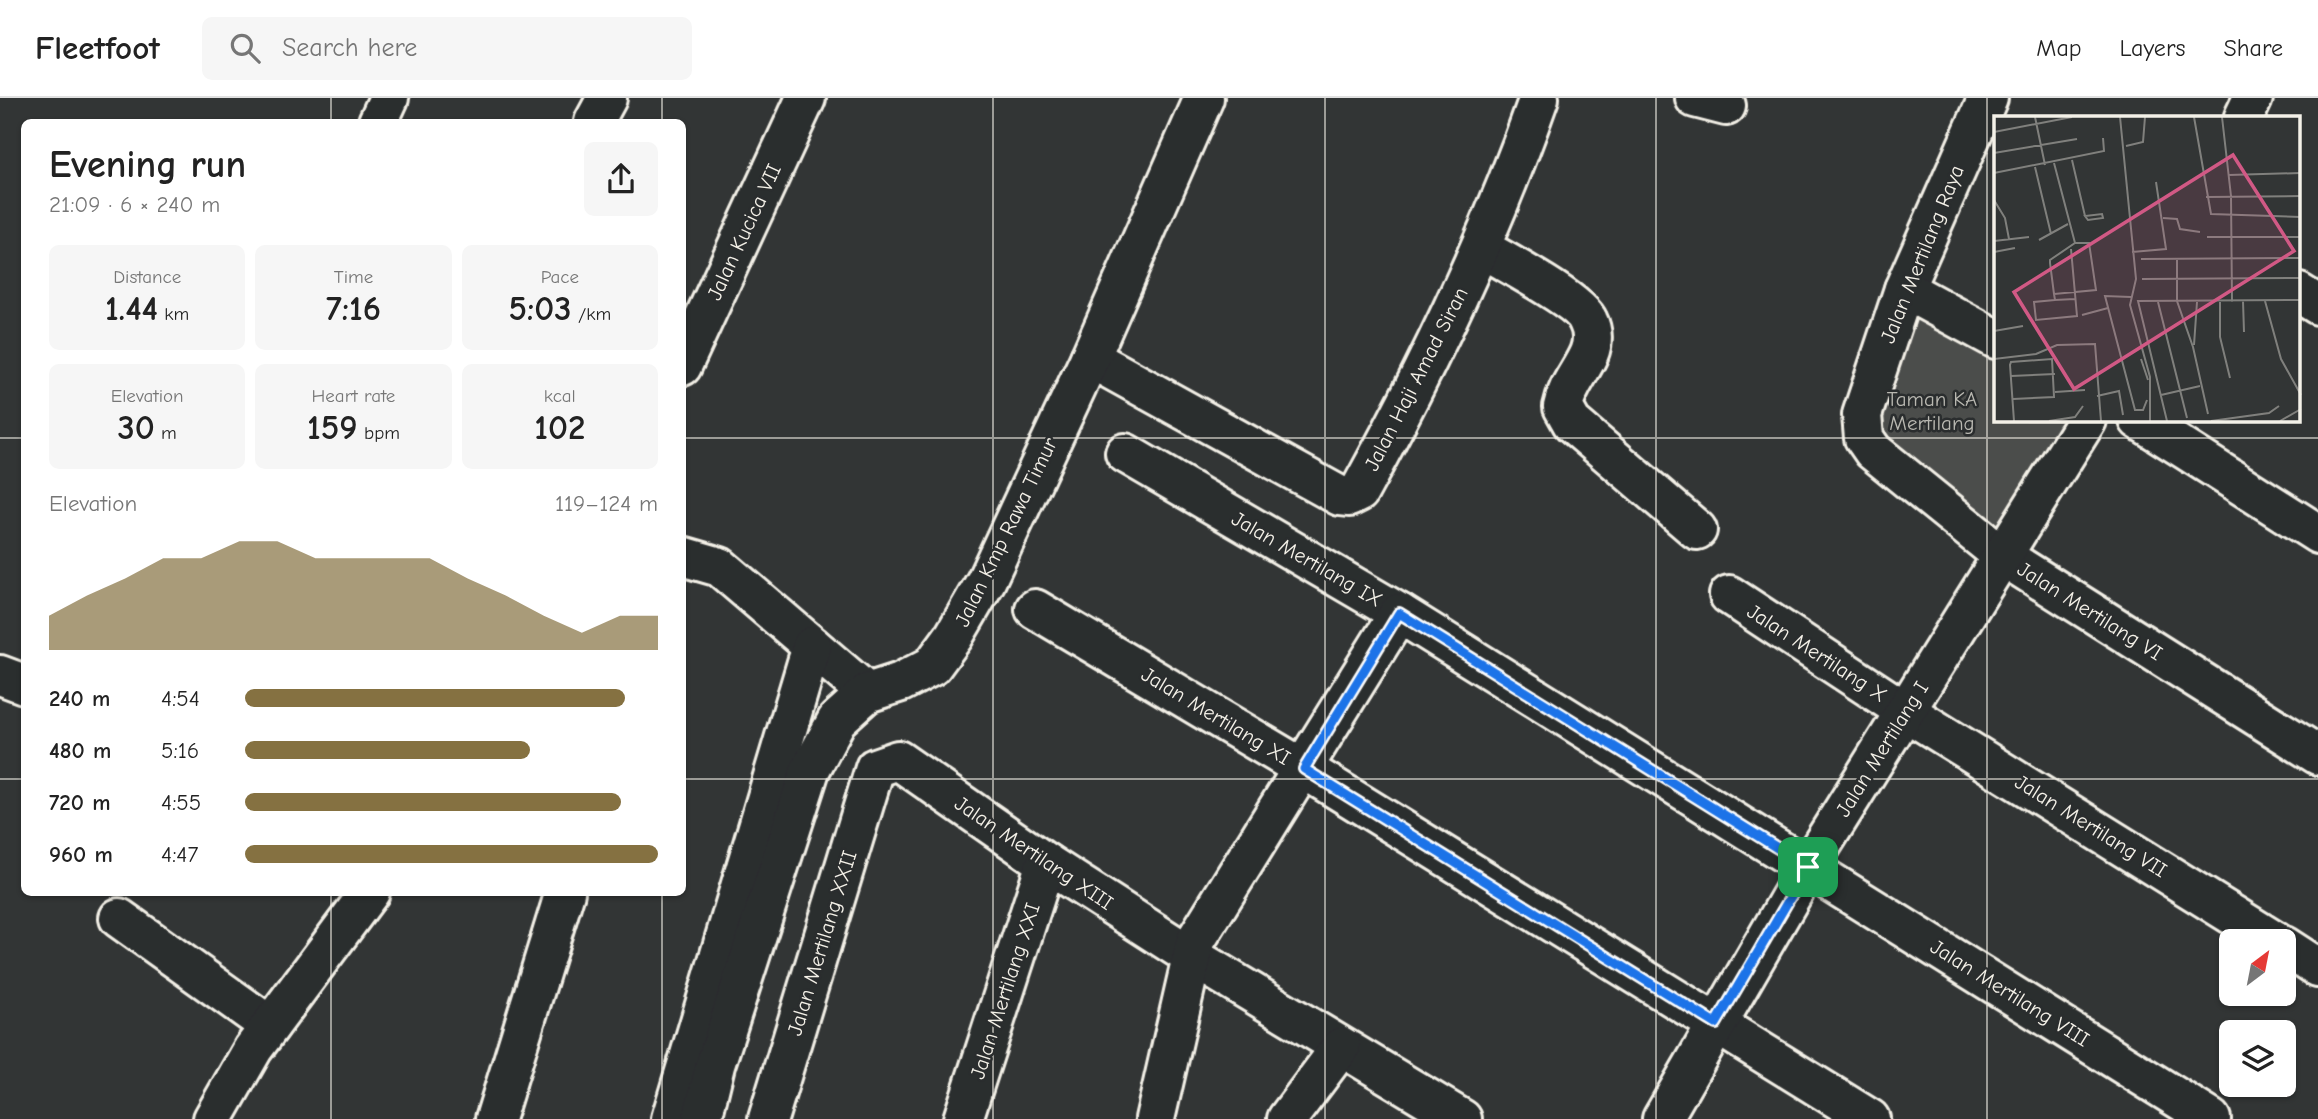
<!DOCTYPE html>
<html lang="en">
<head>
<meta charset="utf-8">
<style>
  :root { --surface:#fff; --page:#f6f6f6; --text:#222; --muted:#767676; --line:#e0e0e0; --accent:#857141 }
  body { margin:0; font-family:"Comic Neue",sans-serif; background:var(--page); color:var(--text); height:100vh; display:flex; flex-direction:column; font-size:26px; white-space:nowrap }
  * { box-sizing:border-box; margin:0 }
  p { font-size:23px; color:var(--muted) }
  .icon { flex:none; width:38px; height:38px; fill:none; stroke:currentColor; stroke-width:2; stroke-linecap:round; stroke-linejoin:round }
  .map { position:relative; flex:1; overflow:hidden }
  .sheet { position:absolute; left:21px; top:21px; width:665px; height:777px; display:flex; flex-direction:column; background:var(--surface); border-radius:10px; box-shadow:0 2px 5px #0004 }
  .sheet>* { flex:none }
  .needle { width:46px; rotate:32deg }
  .tools { position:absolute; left:2219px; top:831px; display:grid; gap:14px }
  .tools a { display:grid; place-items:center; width:77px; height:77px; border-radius:10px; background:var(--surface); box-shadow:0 2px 5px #0004; font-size:35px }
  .pin { position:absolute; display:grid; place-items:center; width:60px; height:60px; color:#fff; margin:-30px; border-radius:14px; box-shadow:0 4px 10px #0006 }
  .round { display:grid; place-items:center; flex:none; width:74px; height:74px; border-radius:10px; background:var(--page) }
  .headline { display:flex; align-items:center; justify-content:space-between; height:119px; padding:0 28px }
  h1 { font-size:38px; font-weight:700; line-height:52px }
  .figures { display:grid; grid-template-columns:repeat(3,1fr); gap:10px; height:119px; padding:7px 28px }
  .figures div { display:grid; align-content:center; border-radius:10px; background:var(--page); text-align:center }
  .figures b { font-size:35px; font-weight:700 }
  .figures small { font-size:19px; font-weight:400 }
  .figures p { font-size:19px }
  .chart { height:196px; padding:14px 28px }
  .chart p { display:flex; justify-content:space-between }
  .chart svg { width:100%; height:126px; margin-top:7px; fill:var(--accent); opacity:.7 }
  ul { padding:0 28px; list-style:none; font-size:23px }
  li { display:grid; grid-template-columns:112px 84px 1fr; align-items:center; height:52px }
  li i { height:18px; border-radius:9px; background:var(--accent) }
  header { display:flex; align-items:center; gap:42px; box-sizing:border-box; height:98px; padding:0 35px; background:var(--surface); border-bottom:2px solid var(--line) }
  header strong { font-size:33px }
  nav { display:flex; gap:38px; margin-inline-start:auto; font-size:24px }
  .search { width:490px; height:63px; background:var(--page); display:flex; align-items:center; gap:18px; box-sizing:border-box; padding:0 24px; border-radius:10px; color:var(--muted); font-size:26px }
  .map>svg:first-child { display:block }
  .green { fill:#4b4d4c; stroke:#a09f9a; stroke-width:2 }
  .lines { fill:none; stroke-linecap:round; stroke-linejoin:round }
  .minor-casing { stroke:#f4f1e8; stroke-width:44 }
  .minor { stroke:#2a2d2e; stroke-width:38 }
  .route-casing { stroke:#fff; stroke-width:14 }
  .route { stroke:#1a73e8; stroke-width:9 }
  .grid { fill:none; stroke:#f4f1e8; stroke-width:2; stroke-opacity:0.55 }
  .labels { text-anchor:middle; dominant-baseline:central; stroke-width:5; stroke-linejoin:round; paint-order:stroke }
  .street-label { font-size:21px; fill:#f4f1e8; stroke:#2a2d2e }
  .park-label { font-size:21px; fill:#b9b8b1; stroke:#2a2d2e }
  .inset-road { fill:none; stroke:#80807d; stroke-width:2 }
  .view { fill:#d15985; fill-opacity:0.15; stroke:#d15985; stroke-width:3.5 }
  .inset-edge { fill:none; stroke:#f4f1e8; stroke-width:3.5 }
</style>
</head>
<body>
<header>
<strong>Fleetfoot</strong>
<div class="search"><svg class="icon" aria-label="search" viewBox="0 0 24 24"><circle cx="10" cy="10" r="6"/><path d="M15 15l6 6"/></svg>Search here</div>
<nav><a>Map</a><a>Layers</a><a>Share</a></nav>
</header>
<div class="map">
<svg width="2318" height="1021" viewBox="0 0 2318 1021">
  <rect width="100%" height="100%" fill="#323535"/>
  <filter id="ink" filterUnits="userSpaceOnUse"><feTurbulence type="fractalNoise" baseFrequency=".0143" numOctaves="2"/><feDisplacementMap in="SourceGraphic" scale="14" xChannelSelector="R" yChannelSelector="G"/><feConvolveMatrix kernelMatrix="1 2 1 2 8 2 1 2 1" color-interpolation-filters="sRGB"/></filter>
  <g filter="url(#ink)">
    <!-- green -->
    <polygon class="green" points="1904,191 1996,241 1996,322 2087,322 2004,459 1873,353"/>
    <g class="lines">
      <!-- minor casing -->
      <g class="minor-casing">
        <g id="minor">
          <polyline points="1695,0 1726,8"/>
          <polyline points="1988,0 1904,191 1862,317 1864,340 1873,353 2004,459 2318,657"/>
          <polyline points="2244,19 2253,0"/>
          <polyline points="378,24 389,0"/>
          <polyline points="594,24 607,0"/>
          <path d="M1481,150c22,13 99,53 107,73 5,10 5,22 1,32 -8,19 -22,33 -26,54l9,16 125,107"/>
          <polyline points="1904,191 1996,241"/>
          <polyline points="2299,195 2318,207"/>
          <path d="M1090,260l250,138 9,1 10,-5c70,-127 132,-257 180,-394"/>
          <polyline points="682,268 806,0"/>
          <polyline points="2139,322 2318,436"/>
          <polyline points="1125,355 1399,515 2211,1021"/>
          <polyline points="682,458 720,469 867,595"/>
          <polyline points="1729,497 1905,613 2276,844"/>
          <polyline points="1035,511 1304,671 1870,1021"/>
          <polyline points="0,577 24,586"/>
          <polyline points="119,820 270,928"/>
          <polyline points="2284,848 2318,870"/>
          <polyline points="213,1021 253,951 370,794"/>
          <polyline points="495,1021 565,794"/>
          <polyline points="671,1021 812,548"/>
          <polyline points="702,1021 715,967 810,672 837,622 867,595 901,584 932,568 954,538 986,483 1090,260 1204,0"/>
          <polyline points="768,1021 875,670 898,662 1046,765 1191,858 1462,1021"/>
          <polyline points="963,1021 1046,765"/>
          <polyline points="1155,1021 1196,842 1399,515"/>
          <polyline points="1287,1021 1341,949"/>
          <polyline points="1662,1021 1808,769 2087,322"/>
        </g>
      </g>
      <!-- minor -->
      <use href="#minor" class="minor"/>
    </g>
  </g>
  <g class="lines" filter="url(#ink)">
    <!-- route casing -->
    <g class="route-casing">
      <polygon id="route" points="1399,515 1808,769 1716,926 1304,671"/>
    </g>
    <!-- route -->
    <use href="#route" class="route"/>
  </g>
  <!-- grid -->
  <path class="grid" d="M331,0v24M662,0v24M993,0v1021M1325,0v1021M1656,0v1021M1987,0v1021M0,340h24M682,340h1636M0,681h24M682,681h1636M331,794v227M662,794v227"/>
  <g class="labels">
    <!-- street labels -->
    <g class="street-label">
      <text transform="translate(744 134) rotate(-65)">Jalan Kucica VII</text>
      <text transform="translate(1922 156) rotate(-68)">Jalan Mertilang Raya</text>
      <text transform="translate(1416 281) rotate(-63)">Jalan Haji Amad Siran</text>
      <text transform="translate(1006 434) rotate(-64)">Jalan Kmp Rawa Timur</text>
      <text transform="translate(1307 461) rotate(30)">Jalan Mertilang IX</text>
      <text transform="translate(2090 513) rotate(32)">Jalan Mertilang VI</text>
      <text transform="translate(1817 555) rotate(33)">Jalan Mertilang X</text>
      <text transform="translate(1216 618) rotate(31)">Jalan Mertilang XI</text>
      <text transform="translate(1882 651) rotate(-58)">Jalan Mertilang I</text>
      <text transform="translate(2091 728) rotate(32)">Jalan Mertilang VII</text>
      <text transform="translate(1034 755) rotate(34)">Jalan Mertilang XIII</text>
      <text transform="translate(822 845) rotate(-73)">Jalan Mertilang XXII</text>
      <text transform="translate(1005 893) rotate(-72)">Jalan Mertilang XXI</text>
      <text transform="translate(2010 895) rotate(32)">Jalan Mertilang VIII</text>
    </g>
    <!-- park labels -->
    <g class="park-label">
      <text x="1932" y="301">Taman KA<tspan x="1932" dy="24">Mertilang</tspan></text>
    </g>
  </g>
  <!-- overview -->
  <g transform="translate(1994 18)">
    <rect width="306" height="306" fill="#323535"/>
    <path class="inset-road" d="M41,1l10,48M126,1l16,162 -6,26 20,72v44M200,1l17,97 90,3M228,1l9,79 1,106M0,16l78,-15M132,30l17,-4 2,-25M0,37l83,-14M78,44l13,56M60,47l21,80M41,51l16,67M0,57l110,-22 -1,-13M235,59l72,-2M212,81l95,-1M0,84l11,18 4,21M108,98l1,4 -15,2 -3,-4zM169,102l14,1 3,10 20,3M213,121h94M45,124l29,-16M0,125l35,-4M0,136l21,-4M138,136l34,-3 -10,-67M183,142v43l16,46 15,67M147,143l160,-1M148,163l159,-1M60,178l42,-4 -7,-47h-14l-25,17v3l4,31 1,6 20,-1M137,181l-26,-1 30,114h8l4,-10M61,184l-21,2 2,18 41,-4 -6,-67M249,185l1,31M271,185l16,58 20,36M164,186l29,116M226,186v35l10,41M88,199l26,-7M0,215l29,-5M200,229l3,-43M0,243l42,-5 21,-9 38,-1 6,77M147,243l7,21M17,260l44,-2M61,276l30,-2M167,279l39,-9M103,280l22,-5 4,24M19,283l41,-2 -2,-38 -41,3 -1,3 4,56M55,305l26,-4 8,-11M173,305l-29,-120 163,-1M217,305l58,-8 10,-7M286,305l21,-12"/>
    <path class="view" d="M239,39l61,96 -220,138 -60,-97z"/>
    <rect width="306" height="306" class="inset-edge"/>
  </g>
</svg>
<div class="tools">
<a><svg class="needle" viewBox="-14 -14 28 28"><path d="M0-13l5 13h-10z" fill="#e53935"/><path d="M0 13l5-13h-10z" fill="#767676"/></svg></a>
<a><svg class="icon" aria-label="layers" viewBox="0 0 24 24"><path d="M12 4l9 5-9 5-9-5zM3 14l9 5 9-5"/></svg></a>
</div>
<div class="pin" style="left:1808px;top:769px;background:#1e9e55"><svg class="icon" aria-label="arrive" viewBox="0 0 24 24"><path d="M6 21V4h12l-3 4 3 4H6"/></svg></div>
<section class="sheet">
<div class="headline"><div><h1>Evening run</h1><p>21:09 · 6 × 240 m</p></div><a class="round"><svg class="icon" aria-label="share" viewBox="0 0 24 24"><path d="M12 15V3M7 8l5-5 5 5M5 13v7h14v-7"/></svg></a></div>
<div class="figures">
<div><p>Distance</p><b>1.44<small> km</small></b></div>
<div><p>Time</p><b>7:16</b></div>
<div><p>Pace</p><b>5:03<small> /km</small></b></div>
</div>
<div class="figures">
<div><p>Elevation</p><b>30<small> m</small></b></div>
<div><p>Heart rate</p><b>159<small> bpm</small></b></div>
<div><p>kcal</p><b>102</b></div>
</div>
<div class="chart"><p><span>Elevation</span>119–124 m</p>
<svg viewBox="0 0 160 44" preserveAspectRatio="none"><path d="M0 44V32L10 25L20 19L30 12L40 12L50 6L60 6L70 12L80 12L90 12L100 12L110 19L120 25L130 32L140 38L150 32L160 32V44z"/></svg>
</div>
<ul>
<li><b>240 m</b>4:54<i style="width:92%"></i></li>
<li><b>480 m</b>5:16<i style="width:69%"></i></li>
<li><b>720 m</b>4:55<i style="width:91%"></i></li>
<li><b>960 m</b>4:47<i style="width:100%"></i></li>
</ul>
</section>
</div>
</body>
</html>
